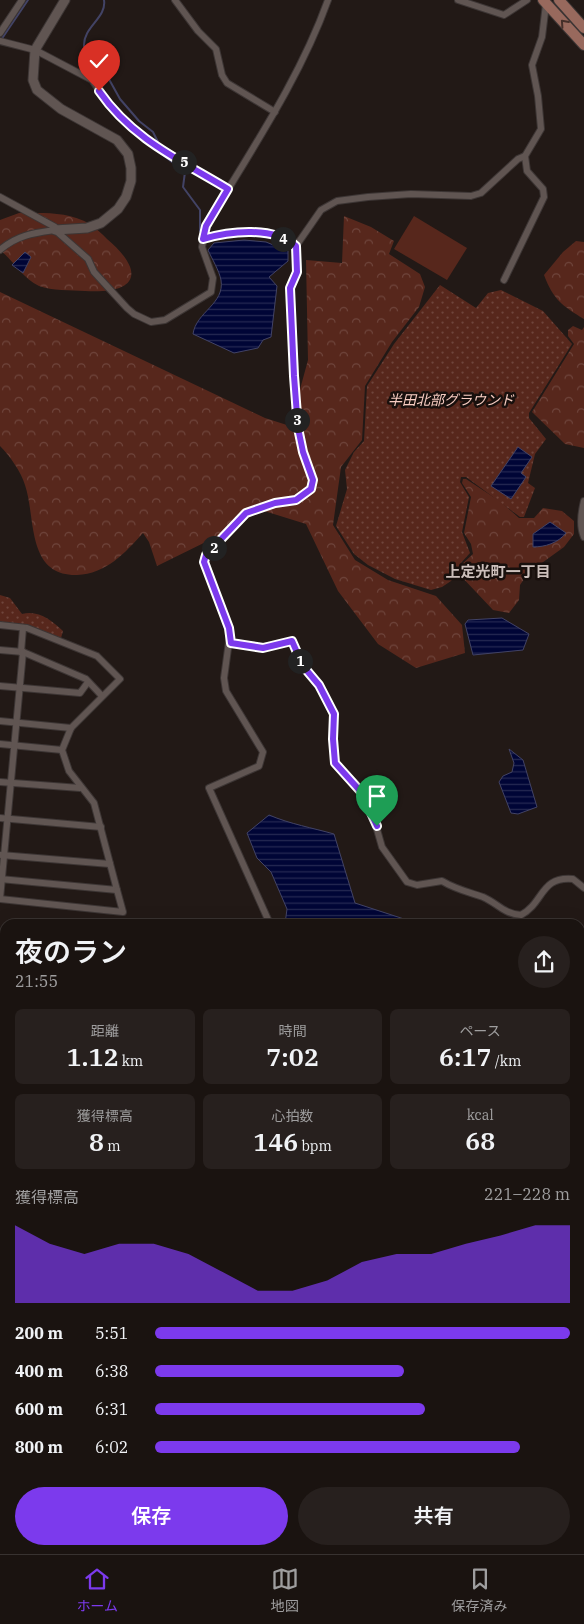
<!DOCTYPE html>
<html lang="ja">
<head>
<meta charset="utf-8">
<style>
  :root { --surface:#1a1310; --page:#27201e; --text:#f1f3f6; --muted:#9f9e9f; --line:#383230; --accent:#7c3aed }
  body { margin:0; font-family:"IBM Plex Serif","Noto Sans JP",serif; background:var(--page); color:var(--text); height:100vh; display:flex; flex-direction:column; font-size:19px; white-space:nowrap }
  * { box-sizing:border-box; margin:0 }
  p { font-size:16px; color:var(--muted) }
  .icon { flex:none; width:28px; height:28px; fill:none; stroke:currentColor; stroke-width:2; stroke-linecap:round; stroke-linejoin:round }
  .map { position:relative; flex:1; overflow:hidden }
  .drawer { position:absolute; left:0px; top:919px; width:585px; height:636px; display:flex; flex-direction:column; background:var(--surface); border-radius:15px 15px 0 0; box-shadow:0 5px 20px #0002,0 0 0 1px var(--line) }
  .drawer>* { flex:none }
  .pin { position:absolute; display:grid; place-items:center; width:42px; height:42px; color:#fff; margin:-51px -21px; border-radius:50% 50% 50% 0; rotate:-45deg; box-shadow:0 0 5px #0007 }
  .pin .icon { rotate:45deg }
  .km { position:absolute; width:25px; height:25px; margin:-12px; border-radius:50%; background:#222; color:#fff; font-size:14px; line-height:25px; text-align:center }
  .round { display:grid; place-items:center; flex:none; width:52px; height:52px; border-radius:26px; background:var(--page) }
  .head { display:flex; align-items:center; justify-content:space-between; height:85px; padding:0 15px }
  h1 { font-size:28px; font-weight:600; line-height:38px }
  .metrics { display:grid; grid-template-columns:repeat(3,1fr); gap:8px; height:85px; padding:5px 15px }
  .metrics div { display:grid; align-content:center; border-radius:8px; background:var(--page); text-align:center }
  .metrics b { font-size:25px; font-weight:600 }
  .metrics small { font-size:14px; font-weight:400 }
  .metrics p { font-size:14px }
  .chart { height:140px; padding:10px 15px }
  .chart p { display:flex; justify-content:space-between }
  .chart svg { width:100%; height:90px; margin-top:5px; fill:var(--accent); opacity:.7 }
  .button { display:flex; gap:10px; margin-top:auto; padding:10px 15px }
  .button a { flex:1; height:58px; border-radius:30px; background:var(--accent); color:#fff; font-size:20px; font-weight:600; line-height:58px; text-align:center }
  .button a+a { background:var(--page); color:var(--text) }
  ul { padding:0 15px; list-style:none; font-size:16px }
  li { display:grid; grid-template-columns:80px 60px 1fr; align-items:center; height:38px }
  li i { height:12px; border-radius:6px; background:var(--accent) }
  .tab-bar { display:flex; justify-content:space-around; align-items:center; height:70px; border-top:1px solid var(--line); background:var(--surface); font-size:14px; color:var(--muted) }
  .tab-bar a { display:grid; justify-items:center; gap:2px }
  .tab-bar .active { color:var(--accent) }
  .map>svg:first-child { display:block }
  .green { fill:#57271c }
  .forest { fill:url(#forest-crowns) }
  .park { fill:url(#park-dots) }
  .water { fill:url(#water-rules); stroke:#424365 }
  .lines { fill:none; stroke-linecap:round; stroke-linejoin:round }
  .stream { stroke:#424365; stroke-width:2 }
  .street-casing { stroke:#3d3635; stroke-width:8 }
  .secondary-casing { stroke:#3d3635; stroke-width:11 }
  .primary-casing { stroke:#3d3635; stroke-width:12 }
  .street { stroke:#605552; stroke-width:6 }
  .secondary { stroke:#605552; stroke-width:9 }
  .primary { stroke:#98695d; stroke-width:10 }
  .oneway { stroke:#452f29 }
  .route-casing { stroke:#fff; stroke-width:10 }
  .route { stroke:#7c3aed; stroke-width:6 }
  .labels { text-anchor:middle; dominant-baseline:central; stroke-width:5; stroke-linejoin:round; paint-order:stroke }
  .park-label { font-size:14px; font-style:italic; fill:#f8cdc2; stroke:#18100d }
  .neighbourhood-label { font-size:15px; font-weight:bold; fill:#ccbfbb; stroke:#18100d }
</style>
</head>
<body>
<div class="map">
<svg width="584" height="1554" viewBox="0 0 584 1554">
  <defs>
    <pattern id="forest-crowns" width="20" height="18" patternUnits="userSpaceOnUse" patternTransform="scale(1.25)"><rect width="20" height="18" fill="#57271c"/><path d="M2 6a3 3 0 1 1 6 0M12 15a3 3 0 1 1 6 0" fill="none" stroke="#6f453c"/></pattern>
    <pattern id="park-dots" width="8" height="8" patternUnits="userSpaceOnUse" patternTransform="scale(1.25)"><rect width="8" height="8" fill="#57271c"/><path d="M2 2h.1M6 6h.1" fill="none" stroke="#6f453c" stroke-width="1.8" stroke-linecap="round"/></pattern>
    <pattern id="water-rules" width="6" height="5" patternUnits="userSpaceOnUse" patternTransform="scale(1.25)"><rect width="6" height="5" fill="#000536"/><path d="M0 2.5h6" fill="none" stroke="#252952"/></pattern>
  </defs>
  <rect width="100%" height="100%" fill="#221916"/>
  <!-- green -->
  <polygon class="green" points="414,216 467,248 447,280 394,249"/>
  <!-- forest -->
  <g class="forest">
    <path d="M19,213c24,0 49,-2 71,11 6,4 12,10 17,15 41,35 28,55 -22,52 -14,-1 -33,0 -46,-5 -17,-8 -25,-25 -39,-36v-30z"/>
    <path d="M344,216l27,11 23,14 -5,13 31,20 5,13 -6,20 -27,35 -27,44 -3,54 -21,27 -8,58 22,35 33,20 48,16 26,29 3,28 -49,15 -38,-24 -40,-53 -32,-67 -45,-14 -37,23 -67,33 -8,-24 -6,-9c-18,20 -37,41 -66,42 -51,1 -41,-58 -52,-90 -4,-13 -15,-29 -25,-39v-154l265,126 25,8 18,-66 -2,-100 36,3z"/>
    <path d="M576,241l8,1v77c-22,-13 -31,-20 -40,-44l19,-23z"/>
    <polygon points="573,326 582,330 584,327 584,448 565,444 532,412 574,344 568,336 568,330"/>
    <polygon points="463,479 466,479 501,502 519,518 534,518 543,508 562,511 574,521 574,534 564,547 528,573 520,585 519,600 509,613 493,610 459,574 461,565 473,554 471,544 464,533 471,497 462,483"/>
    <polygon points="431,1550 492,1550 492,1554 432,1554"/>
  </g>
  <!-- park -->
  <g class="park">
    <polygon points="440,285 476,308 488,293 501,290 543,311 572,344 529,413 529,418 546,439 535,454 528,483 535,488 524,517 520,517 466,477 461,477 460,482 469,497 462,532 470,553 460,564 457,573 451,581 442,587 431,590 395,579 368,565 354,554 336,526 347,489 345,470 354,452 364,441 367,386 394,344"/>
    <path d="M0,595l10,3 12,16c17,-4 29,6 41,17l-2,7 -33,-13 -28,-3z"/>
  </g>
  <!-- water -->
  <g class="water">
    <path d="M244,240l22,2 22,9v10l-19,16 8,9 -6,51 -8,3 -5,8 -24,5 -41,-19c3,-22 32,-30 28,-54 -2,-10 -9,-21 -13,-30l6,-7z"/>
    <polygon points="25,252 31,257 23,273 12,265"/>
    <polygon points="518,447 532,457 521,473 526,477 511,499 491,486"/>
    <path d="M550,522l16,11c-8,10 -21,14 -33,14v-13z"/>
    <polygon points="502,618 529,634 523,650 473,655 465,624 468,620"/>
    <polygon points="509,749 523,760 537,807 518,814 511,813 499,782 503,776 512,772 514,763"/>
    <path d="M269,815c21,9 44,13 65,19l21,69 49,16 4,5h-123l2,-15 -16,-37 -14,-14 -10,-25z"/>
  </g>
  <g class="lines">
    <!-- stream -->
    <g class="stream">
      <path d="M104,0c3,18 -21,27 -20,46l21,26 15,27 19,22 14,11 5,10"/>
      <polyline points="1,40 28,0"/>
      <polyline points="163,155 185,172 183,187 200,210 200,231"/>
    </g>
    <!-- street casing -->
    <g class="street-casing">
      <g id="street">
        <polyline points="175,0 198,31 216,49 222,75 227,83 275,112"/>
        <polyline points="458,0 504,15 527,0"/>
        <polyline points="0,33 22,0"/>
        <polyline points="0,41 35,50 92,80 112,109 130,127 153,144 228,189"/>
        <path d="M0,197l55,30v3l33,29 6,13 33,36 7,6 17,8 14,-2 46,-28 2,-14 -11,-31 4,-21c43,-73 93,-145 122,-226"/>
        <path d="M203,239c28,-8 69,-13 93,7"/>
        <path d="M0,250c17,-15 34,-17 55,-20"/>
        <polyline points="504,280 544,197 543,189 527,171 525,156"/>
        <path d="M584,501c-3,12 -5,25 0,36"/>
        <polyline points="0,625 27,628 97,656 120,679 71,728 62,750 69,771 94,803 117,890 0,879"/>
        <path d="M231,643l32,5 29,-7 11,25 16,19 15,29 -1,25 2,24 20,20 15,22 12,42 25,35 10,3 25,-4c13,8 26,11 41,16 14,6 21,17 38,18 23,-12 19,-39 52,-36l11,9"/>
        <polyline points="0,650 23,652 86,679 102,696"/>
        <polyline points="21,652 23,628"/>
        <polyline points="0,686 80,693 88,682"/>
        <polyline points="0,721 71,728"/>
        <polyline points="0,744 62,750"/>
        <polyline points="0,782 80,788"/>
        <polyline points="0,818 101,827"/>
        <polyline points="1,855 110,864"/>
        <polyline points="0,899 23,652"/>
        <polyline points="0,899 123,912 117,890"/>
        <polyline points="270,924 209,788 259,766 263,752 226,691 224,678 230,634 204,558 246,513 275,503 296,500 311,489 313,480 303,452 298,428 290,288 297,272 296,246 321,210 337,201 368,197 411,194 471,196 481,193 518,159 525,156 541,129 538,96 532,65 542,37 546,4"/>
        <polyline points="580,998 584,994"/>
        <polyline points="580,1142 584,1144"/>
        <polyline points="580,1173 584,1166"/>
        <polyline points="0,1245 5,1244"/>
        <polyline points="580,1332 584,1330"/>
        <polyline points="580,1418 584,1417"/>
        <polyline points="580,1499 584,1498"/>
        <polyline points="580,1518 584,1517"/>
        <polyline points="0,1526 5,1520"/>
        <polyline points="580,1526 584,1544"/>
        <polyline points="82,1550 86,1554"/>
        <polyline points="515,1550 515,1554"/>
        <polyline points="196,1554 196,1550"/>
      </g>
    </g>
    <!-- secondary casing -->
    <g class="secondary-casing">
      <g id="secondary">
        <polyline points="55,230 87,228 101,223 118,209 126,197 131,181 131,168 128,154 117,140 61,109 37,90 33,80 35,50 65,0"/>
        <polyline points="580,1284 584,1293"/>
      </g>
    </g>
    <!-- primary casing -->
    <g class="primary-casing">
      <g id="primary">
        <polyline points="543,0 584,45"/>
        <polyline points="559,0 584,28"/>
      </g>
    </g>
    <!-- street -->
    <use href="#street" class="street"/>
    <!-- secondary -->
    <use href="#secondary" class="secondary"/>
    <!-- primary -->
    <use href="#primary" class="primary"/>
  </g>
  <!-- one-way arrows -->
  <defs><path id="oneway-chevron" d="M-2-3.5L2.5 0L-2 3.5" fill="none" stroke-width="1.6" stroke-linecap="round" stroke-linejoin="round" transform="scale(1.25)"/></defs>
  <use class="oneway" href="#oneway-chevron" transform="translate(564 23) rotate(-132)"/>
  <g class="lines">
    <!-- route casing -->
    <g class="route-casing">
      <path id="route" d="M99,91c33,48 81,69 129,98l-22,37 -3,13c27,-8 70,-13 93,7l1,26 -7,16 4,88 4,52 5,24 10,28 -2,9 -15,11 -21,3 -29,10 -40,42 -2,7 25,66 2,15 32,5 29,-7 11,25 16,19 15,29 -1,25 2,24 27,30 15,33"/>
    </g>
    <!-- route -->
    <use href="#route" class="route"/>
  </g>
  <g class="labels">
    <!-- park labels -->
    <g class="park-label">
      <text x="451" y="400">半田北部グラウンド</text>
    </g>
    <!-- neighbourhood labels -->
    <g class="neighbourhood-label">
      <text x="498" y="571">上定光町一丁目</text>
    </g>
  </g>
</svg>
<div class="pin" style="left:377px;top:826px;background:#1e9e55"><svg class="icon" aria-label="arrive" viewBox="0 0 24 24"><path d="M6 21V4h12l-3 4 3 4H6"/></svg></div>
<div class="pin" style="left:99px;top:91px;background:#d93025"><svg class="icon" aria-label="check" viewBox="0 0 24 24"><path d="M5 12l5 5 9-10"/></svg></div>
<b class="km" style="left:300px;top:661px">1</b>
<b class="km" style="left:214px;top:548px">2</b>
<b class="km" style="left:297px;top:420px">3</b>
<b class="km" style="left:283px;top:239px">4</b>
<b class="km" style="left:184px;top:162px">5</b>
<section class="drawer">
<div class="head"><div><h1>夜のラン</h1><p>21:55</p></div><a class="round"><svg class="icon" aria-label="share" viewBox="0 0 24 24"><path d="M12 15V3M7 8l5-5 5 5M5 13v7h14v-7"/></svg></a></div>
<div class="metrics">
<div><p>距離</p><b>1.12<small> km</small></b></div>
<div><p>時間</p><b>7:02</b></div>
<div><p>ペース</p><b>6:17<small> /km</small></b></div>
</div>
<div class="metrics">
<div><p>獲得標高</p><b>8<small> m</small></b></div>
<div><p>心拍数</p><b>146<small> bpm</small></b></div>
<div><p>kcal</p><b>68</b></div>
</div>
<div class="chart"><p><span>獲得標高</span>221–228 m</p>
<svg viewBox="0 0 160 44" preserveAspectRatio="none"><path d="M0 44V6L10 15L20 20L30 15L40 15L50 20L60 29L70 38L80 38L90 33L100 24L110 20L120 20L130 15L140 11L150 6L160 6V44z"/></svg>
</div>
<ul>
<li><b>200 m</b>5:51<i style="width:100%"></i></li>
<li><b>400 m</b>6:38<i style="width:60%"></i></li>
<li><b>600 m</b>6:31<i style="width:65%"></i></li>
<li><b>800 m</b>6:02<i style="width:88%"></i></li>
</ul>
<div class="button"><a>保存</a><a>共有</a></div>
</section>
</div>
<nav class="tab-bar">
<a class="active"><svg class="icon" aria-label="home" viewBox="0 0 24 24"><path d="M3 11l9-7 9 7M6 9v11h12V9"/></svg>ホーム</a>
<a><svg class="icon" aria-label="map" viewBox="0 0 24 24"><path d="M3 6l6-2 6 2 6-2v14l-6 2-6-2-6 2zM9 4v14M15 6v14"/></svg>地図</a>
<a><svg class="icon" aria-label="saved" viewBox="0 0 24 24"><path d="M7 4h10v16l-5-4-5 4z"/></svg>保存済み</a>
</nav>
</body>
</html>
